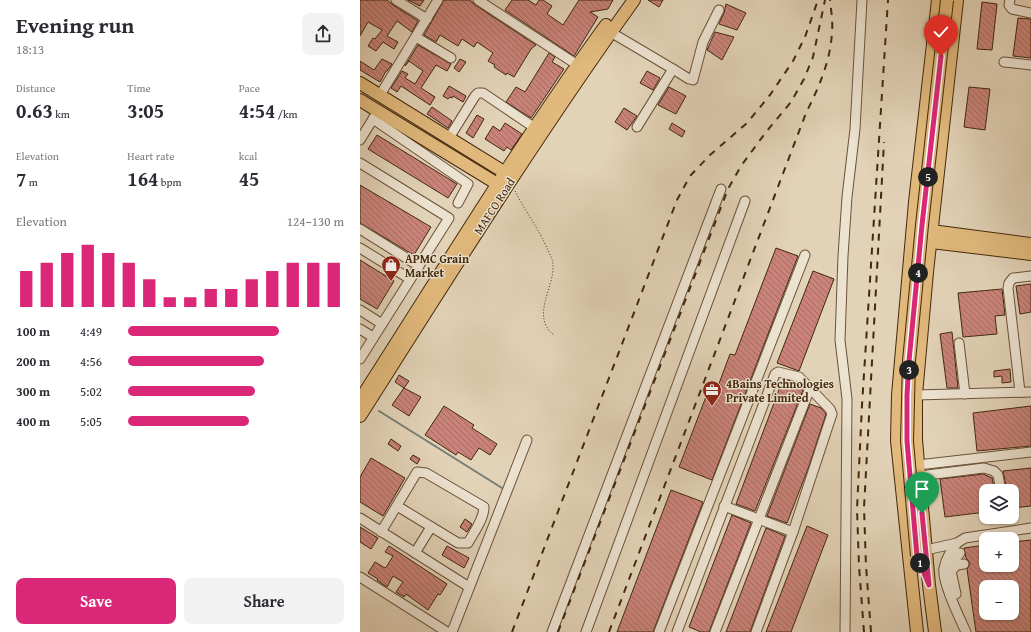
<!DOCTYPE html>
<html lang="en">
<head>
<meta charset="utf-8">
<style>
  :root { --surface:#fff; --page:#f2f2f3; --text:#2b2b33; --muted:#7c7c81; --accent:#db2777 }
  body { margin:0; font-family:"Gentium Book Plus",serif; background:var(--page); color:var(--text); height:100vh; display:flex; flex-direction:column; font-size:15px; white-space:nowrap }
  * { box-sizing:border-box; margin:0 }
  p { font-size:13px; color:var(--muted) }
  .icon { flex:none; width:22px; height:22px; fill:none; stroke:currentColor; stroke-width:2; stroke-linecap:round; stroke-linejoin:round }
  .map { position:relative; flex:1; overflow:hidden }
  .panel { display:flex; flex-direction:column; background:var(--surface); width:360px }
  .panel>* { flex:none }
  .controls { position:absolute; left:619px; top:484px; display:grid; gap:8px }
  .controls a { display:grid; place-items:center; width:40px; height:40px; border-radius:8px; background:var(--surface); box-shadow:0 1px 3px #0004; font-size:20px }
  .pin { position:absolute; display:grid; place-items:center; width:34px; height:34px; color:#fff; margin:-41px -17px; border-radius:50% 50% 50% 0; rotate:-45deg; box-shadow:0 0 4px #0007 }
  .pin .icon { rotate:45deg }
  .km { position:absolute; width:20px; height:20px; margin:-10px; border-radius:50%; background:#222; color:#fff; font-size:11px; line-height:20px; text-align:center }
  .round { display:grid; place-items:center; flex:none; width:42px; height:42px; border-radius:8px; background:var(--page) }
  .head { display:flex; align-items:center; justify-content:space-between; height:68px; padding:0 16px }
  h1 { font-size:22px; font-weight:600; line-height:30px }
  .stats { display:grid; grid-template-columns:repeat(3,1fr); gap:6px; height:68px; padding:4px 16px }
  .stats div { display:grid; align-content:center }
  .stats b { font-size:20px; font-weight:600 }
  .stats small { font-size:11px; font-weight:400 }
  .stats p { font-size:11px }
  .chart { height:112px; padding:8px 16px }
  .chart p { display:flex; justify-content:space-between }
  .chart svg { width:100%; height:72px; margin-top:4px; stroke:var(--accent); stroke-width:6 }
  .button { display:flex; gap:8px; margin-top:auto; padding:8px 16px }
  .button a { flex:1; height:46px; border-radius:8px; background:var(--accent); color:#fff; font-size:16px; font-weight:600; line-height:46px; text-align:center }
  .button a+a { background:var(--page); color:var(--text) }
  ul { padding:0 16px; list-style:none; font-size:13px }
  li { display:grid; grid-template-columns:64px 48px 1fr; align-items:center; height:30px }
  li i { height:10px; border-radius:5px; background:var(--accent) }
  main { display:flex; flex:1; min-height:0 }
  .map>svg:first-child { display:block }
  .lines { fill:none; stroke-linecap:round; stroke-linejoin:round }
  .stream { stroke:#767d74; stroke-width:2 }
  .building { fill:url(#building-back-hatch); stroke:#42280d; fill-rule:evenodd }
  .minor-casing { stroke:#6a5238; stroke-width:11 }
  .major-casing { stroke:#42280d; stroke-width:14 }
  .path { stroke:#42280d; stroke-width:1; stroke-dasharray:1 2; stroke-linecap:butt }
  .minor { stroke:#ece2d0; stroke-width:9 }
  .major { stroke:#e1b97c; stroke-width:12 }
  .rail { stroke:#42280d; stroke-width:2; stroke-dasharray:7 7; stroke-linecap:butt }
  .major-bridge-casing { stroke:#42280d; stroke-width:14; stroke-linecap:butt }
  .major-bridge { stroke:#e1b97c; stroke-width:12 }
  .route-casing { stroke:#fff; stroke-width:8 }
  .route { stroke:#db2777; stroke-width:5 }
  .labels { text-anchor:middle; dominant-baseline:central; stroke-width:3; stroke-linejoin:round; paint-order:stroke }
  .street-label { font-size:12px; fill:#42280d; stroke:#ece2d0 }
  .poi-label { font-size:12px; font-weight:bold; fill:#42280d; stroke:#ece2d0; text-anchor:start }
</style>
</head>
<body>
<main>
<section class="panel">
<div class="head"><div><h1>Evening run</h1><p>18:13</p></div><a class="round"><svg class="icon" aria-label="share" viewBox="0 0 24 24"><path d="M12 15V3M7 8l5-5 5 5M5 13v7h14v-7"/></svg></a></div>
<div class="stats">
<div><p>Distance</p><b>0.63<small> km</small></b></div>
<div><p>Time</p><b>3:05</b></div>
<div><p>Pace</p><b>4:54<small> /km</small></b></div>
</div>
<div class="stats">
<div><p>Elevation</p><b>7<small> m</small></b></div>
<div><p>Heart rate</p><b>164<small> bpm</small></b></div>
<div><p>kcal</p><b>45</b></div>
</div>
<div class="chart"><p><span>Elevation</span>124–130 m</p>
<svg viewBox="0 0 160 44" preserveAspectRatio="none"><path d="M5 44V22M15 44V17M25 44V11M35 44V6M45 44V11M55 44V17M65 44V27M75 44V38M85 44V38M95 44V33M105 44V33M115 44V27M125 44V22M135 44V17M145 44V17M155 44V17"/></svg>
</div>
<ul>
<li><b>100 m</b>4:49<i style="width:70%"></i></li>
<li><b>200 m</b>4:56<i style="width:63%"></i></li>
<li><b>300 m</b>5:02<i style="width:59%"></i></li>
<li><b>400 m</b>5:05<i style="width:56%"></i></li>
</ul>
<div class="button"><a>Save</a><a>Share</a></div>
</section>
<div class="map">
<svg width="671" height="632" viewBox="0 0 671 632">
  <defs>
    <pattern id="building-back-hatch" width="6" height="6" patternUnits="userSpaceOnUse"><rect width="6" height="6" fill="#c9837a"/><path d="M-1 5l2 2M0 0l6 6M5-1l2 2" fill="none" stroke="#a56b62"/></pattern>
  </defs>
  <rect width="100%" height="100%" fill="#e2d2b7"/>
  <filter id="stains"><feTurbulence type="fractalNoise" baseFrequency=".005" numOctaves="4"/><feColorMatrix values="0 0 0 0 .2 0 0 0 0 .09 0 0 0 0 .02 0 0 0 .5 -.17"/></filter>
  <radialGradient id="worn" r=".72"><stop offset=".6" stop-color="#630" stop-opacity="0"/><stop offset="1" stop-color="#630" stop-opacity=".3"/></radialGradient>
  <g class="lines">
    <!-- stream -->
    <polyline class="stream" points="19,411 142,488"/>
  </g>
  <!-- building -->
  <g class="building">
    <polygon points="0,0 27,0 33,5 58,21 52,32 37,21 27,36 38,42 34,49 23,42 16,51 8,46 13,38 15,39 22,30 8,22 0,36"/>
    <polygon points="48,0 64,0 60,6"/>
    <polygon points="84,0 110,0 115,5 176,45 171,49 154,77 147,73 146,75 134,67 135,65 128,61 133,53 117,42 114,47 102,39 98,46 80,35 76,42 64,35"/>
    <polygon points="152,0 168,0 176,5 179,0 183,0 192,6 187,14 203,25 219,0 253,0 248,9 230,12 238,17 214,56 145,10"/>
    <polygon points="288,0 303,0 299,7"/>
    <polygon points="622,2 637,4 632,50 617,49"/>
    <polygon points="366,4 386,13 377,30 359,24 364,13"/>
    <polygon points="658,18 671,19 671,58 653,56"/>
    <polygon points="355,32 374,37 362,60 347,50"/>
    <polygon points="58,45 91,64 87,71 76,65 61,88 75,97 70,105 41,86 37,92 31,88 42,71 48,74 45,78 55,84 63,71 49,61 45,66"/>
    <polygon points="189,53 195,57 192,62 204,69 171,118 146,102 156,87 165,92"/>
    <polygon points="22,59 32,64 27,71 26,71 20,82 0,70 0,61 14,70"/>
    <polygon points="100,59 106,62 99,72 94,68"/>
    <polygon points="287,71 300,78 293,90 280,83"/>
    <polygon points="89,86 106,96 103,102 93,96 92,98 90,97 88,99 83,96"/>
    <polygon points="309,87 326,96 316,114 298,105"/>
    <polygon points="609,87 630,89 625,130 604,127"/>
    <polygon points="72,107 92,121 88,128 67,114"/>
    <polygon points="264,108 277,116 267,130 255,122"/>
    <polygon points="117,115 124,119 113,138 106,133"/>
    <polygon points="145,123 162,134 151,150 147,147 144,151 125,139 133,126 140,131"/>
    <polygon points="312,123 325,131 322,137 309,129"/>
    <polygon points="17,135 97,184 88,198 8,149"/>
    <polygon points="0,185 71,227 54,255 0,223"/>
    <polygon points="416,248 438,256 352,480 319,467 347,394 354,397 370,354 375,355"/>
    <polygon points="0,260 34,281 17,309 0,299"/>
    <polygon points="453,271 474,279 439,371 417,363"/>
    <polygon points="671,284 671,312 660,314 656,286"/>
    <polygon points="642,289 645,315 635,316 637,334 603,337 598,293"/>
    <polygon points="592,332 598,388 587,388 580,334"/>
    <polygon points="650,369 651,382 642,383 642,376 634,377 634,371"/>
    <polygon points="39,375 49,381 44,388 35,382"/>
    <polygon points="423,379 436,382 443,390 395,511 376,504"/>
    <polygon points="44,388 61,397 49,416 32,405"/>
    <polygon points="450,404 461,408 466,414 449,466 427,523 407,516"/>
    <polygon points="84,406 114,425 112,428 137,444 130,455 119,448 111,460 98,452 96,455 65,435"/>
    <polygon points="671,406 671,446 617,451 613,413"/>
    <polygon points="31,439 41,446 38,451 28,444"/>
    <polygon points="53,455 60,459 57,464 50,459"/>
    <polygon points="11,458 45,478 23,516 0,502 0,477"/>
    <polygon points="671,468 671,506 652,508 652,491 647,491 643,471"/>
    <polygon points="623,474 632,478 635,491 626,491 626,512 585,517 580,479"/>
    <polygon points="311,490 343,502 293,632 257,632"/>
    <polygon points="372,515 391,523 349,632 341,632 329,627"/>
    <polygon points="105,519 112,524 107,532 100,527"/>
    <polygon points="447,526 468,535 431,632 406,632"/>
    <polygon points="0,527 18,538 11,549 0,542"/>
    <polygon points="406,528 425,536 390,632 366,632"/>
    <path d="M671,540v92h-55l-9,-63 3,-5 -2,-4 -2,-2 -2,-10 22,-3v20h26v-23zM626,587h26v26h-26z"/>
    <polygon points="29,546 87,584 80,595 78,594 68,610 46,594 44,597 36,592 43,582 33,576 27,587 17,580 18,579 8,573 15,562 25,568 27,566 33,556 25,552"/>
    <polygon points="87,546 109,558 104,568 82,555"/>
  </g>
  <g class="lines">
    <!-- minor casing -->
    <g class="minor-casing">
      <g id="minor">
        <polyline points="36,0 67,19"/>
        <polyline points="118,0 222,68"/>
        <polyline points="650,0 649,5 652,9 671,13"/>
        <polyline points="247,30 313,69 277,127"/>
        <polyline points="56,37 91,58"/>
        <polyline points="644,62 671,65"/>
        <polyline points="313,69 329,79 333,80 343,42 359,10"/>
        <polyline points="20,95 78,0"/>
        <polyline points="13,119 108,184 98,203"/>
        <polyline points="89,138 115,96 118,93 123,93 175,128"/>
        <polyline points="0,140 16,114"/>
        <polyline points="0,163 89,218 0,359"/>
        <polyline points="0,229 59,266"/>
        <polyline points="0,248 50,279"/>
        <polyline points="0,310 22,324"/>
        <polyline points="0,329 13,337"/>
        <polyline points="599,343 605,394"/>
        <polyline points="660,392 648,288 649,283 653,278 671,276"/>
        <polyline points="556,395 671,392"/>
        <polyline points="558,465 671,452"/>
        <polyline points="559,476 624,468 634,471 638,475 641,491"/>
        <polyline points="364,506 433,532"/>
        <polyline points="0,518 109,587"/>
        <path d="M21,532c12,-20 24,-40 36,-60l9,1 58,34c0,12 -10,25 -16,36h-10l-61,-37"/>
        <path d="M597,543c-6,8 -11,15 -13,25 -3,12 16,51 22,64"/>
        <polyline points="566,550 597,543 605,538 671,528"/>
        <polyline points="55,553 71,527"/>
        <polyline points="591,571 597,565 604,564"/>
        <polyline points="0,577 87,632"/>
        <polyline points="596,594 591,571 592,564 600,553"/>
        <polyline points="92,632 167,440"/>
        <polyline points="192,632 361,189"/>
        <polyline points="226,632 385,201"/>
        <polyline points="299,632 445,255"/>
        <polyline points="317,632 415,374 418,372 439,377 470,409 472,414 433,532 396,632"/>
        <polyline points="355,632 450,388"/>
        <polyline points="485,632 487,399 480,340 483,256 487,197 495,129 502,0"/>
      </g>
    </g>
    <!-- major casing -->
    <g class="major-casing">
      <g id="major">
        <polyline points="0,83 152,177"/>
        <polyline points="0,100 144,188"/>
        <polyline points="564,230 671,244"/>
        <polyline points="563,241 671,254"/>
        <path d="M0,400c81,-126 158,-254 246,-375"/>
        <path d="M0,416c89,-140 177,-281 274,-416"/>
        <polyline points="557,632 537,441 538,395 555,202 578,0"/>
        <polyline points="575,632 569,585 556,440 556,395 567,272 597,0"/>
      </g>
    </g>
    <!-- path -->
    <path class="path" d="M155,191c10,20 23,37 32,57 2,5 6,11 6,17 2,21 -23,52 1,70"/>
    <!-- minor -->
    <use href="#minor" class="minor"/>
    <!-- major -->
    <use href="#major" class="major"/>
    <!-- rail -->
    <g class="rail">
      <polyline points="152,632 317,200 330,176 350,155 387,123 410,95 433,61 445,37 458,0"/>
      <polyline points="198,632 368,189 381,166 406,132 431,102 444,79 453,57 465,0"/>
      <path d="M249,632l197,-519c13,-26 25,-53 26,-82 1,-10 -1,-21 -2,-31"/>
      <polyline points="504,632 499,566 497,509 502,405 528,0"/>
      <polyline points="511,632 506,566 504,508 524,142"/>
    </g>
    <!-- major-bridge casing -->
    <g class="major-bridge-casing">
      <polyline id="major-bridge" points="557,556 547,441 549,361 562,225 587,0"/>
    </g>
    <!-- major-bridge -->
    <use href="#major-bridge" class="major-bridge"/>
  </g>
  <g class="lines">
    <!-- route casing -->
    <g class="route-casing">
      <polyline id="route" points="562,513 569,585 557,556 547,441 547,395 549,361 562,225 581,56"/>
    </g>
    <!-- route -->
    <use href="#route" class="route"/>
  </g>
  <!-- icons -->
  <defs>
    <g id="shop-pin" transform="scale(1)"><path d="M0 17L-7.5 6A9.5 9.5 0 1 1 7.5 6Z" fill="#8f2418" stroke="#ece2d0"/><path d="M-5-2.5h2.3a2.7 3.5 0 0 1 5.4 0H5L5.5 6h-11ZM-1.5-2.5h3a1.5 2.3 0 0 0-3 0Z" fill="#fff"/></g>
    <g id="office-pin" transform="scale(1)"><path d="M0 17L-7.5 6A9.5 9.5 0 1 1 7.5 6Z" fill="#8f2418" stroke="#ece2d0"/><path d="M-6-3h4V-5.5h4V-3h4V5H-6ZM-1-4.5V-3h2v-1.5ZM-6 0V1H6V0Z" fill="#fff"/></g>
  </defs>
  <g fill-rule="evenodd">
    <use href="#shop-pin" x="31" y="265"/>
    <use href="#office-pin" x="352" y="390"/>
  </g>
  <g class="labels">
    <!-- street labels -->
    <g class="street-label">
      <text transform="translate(134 206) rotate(-57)">MAFCO Road</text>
    </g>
    <!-- poi labels -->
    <g class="poi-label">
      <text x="45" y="258">APMC Grain<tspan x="45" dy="14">Market</tspan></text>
      <text x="366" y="383">4Bains Technologies<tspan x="366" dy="14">Private Limited</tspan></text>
    </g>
  </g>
  <rect width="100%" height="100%" filter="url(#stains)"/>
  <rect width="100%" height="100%" fill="url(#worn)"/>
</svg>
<div class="controls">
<a><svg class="icon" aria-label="layers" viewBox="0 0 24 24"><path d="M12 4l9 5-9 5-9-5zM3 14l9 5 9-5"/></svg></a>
<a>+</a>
<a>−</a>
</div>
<div class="pin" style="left:562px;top:513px;background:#1e9e55"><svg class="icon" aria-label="arrive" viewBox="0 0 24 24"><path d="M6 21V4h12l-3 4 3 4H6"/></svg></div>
<div class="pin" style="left:581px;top:56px;background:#d93025"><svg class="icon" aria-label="check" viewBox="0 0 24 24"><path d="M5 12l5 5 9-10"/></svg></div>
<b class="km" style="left:560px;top:563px">1</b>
<b class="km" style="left:549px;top:370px">3</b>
<b class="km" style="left:558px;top:273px">4</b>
<b class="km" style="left:568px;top:177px">5</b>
</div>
</main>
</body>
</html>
